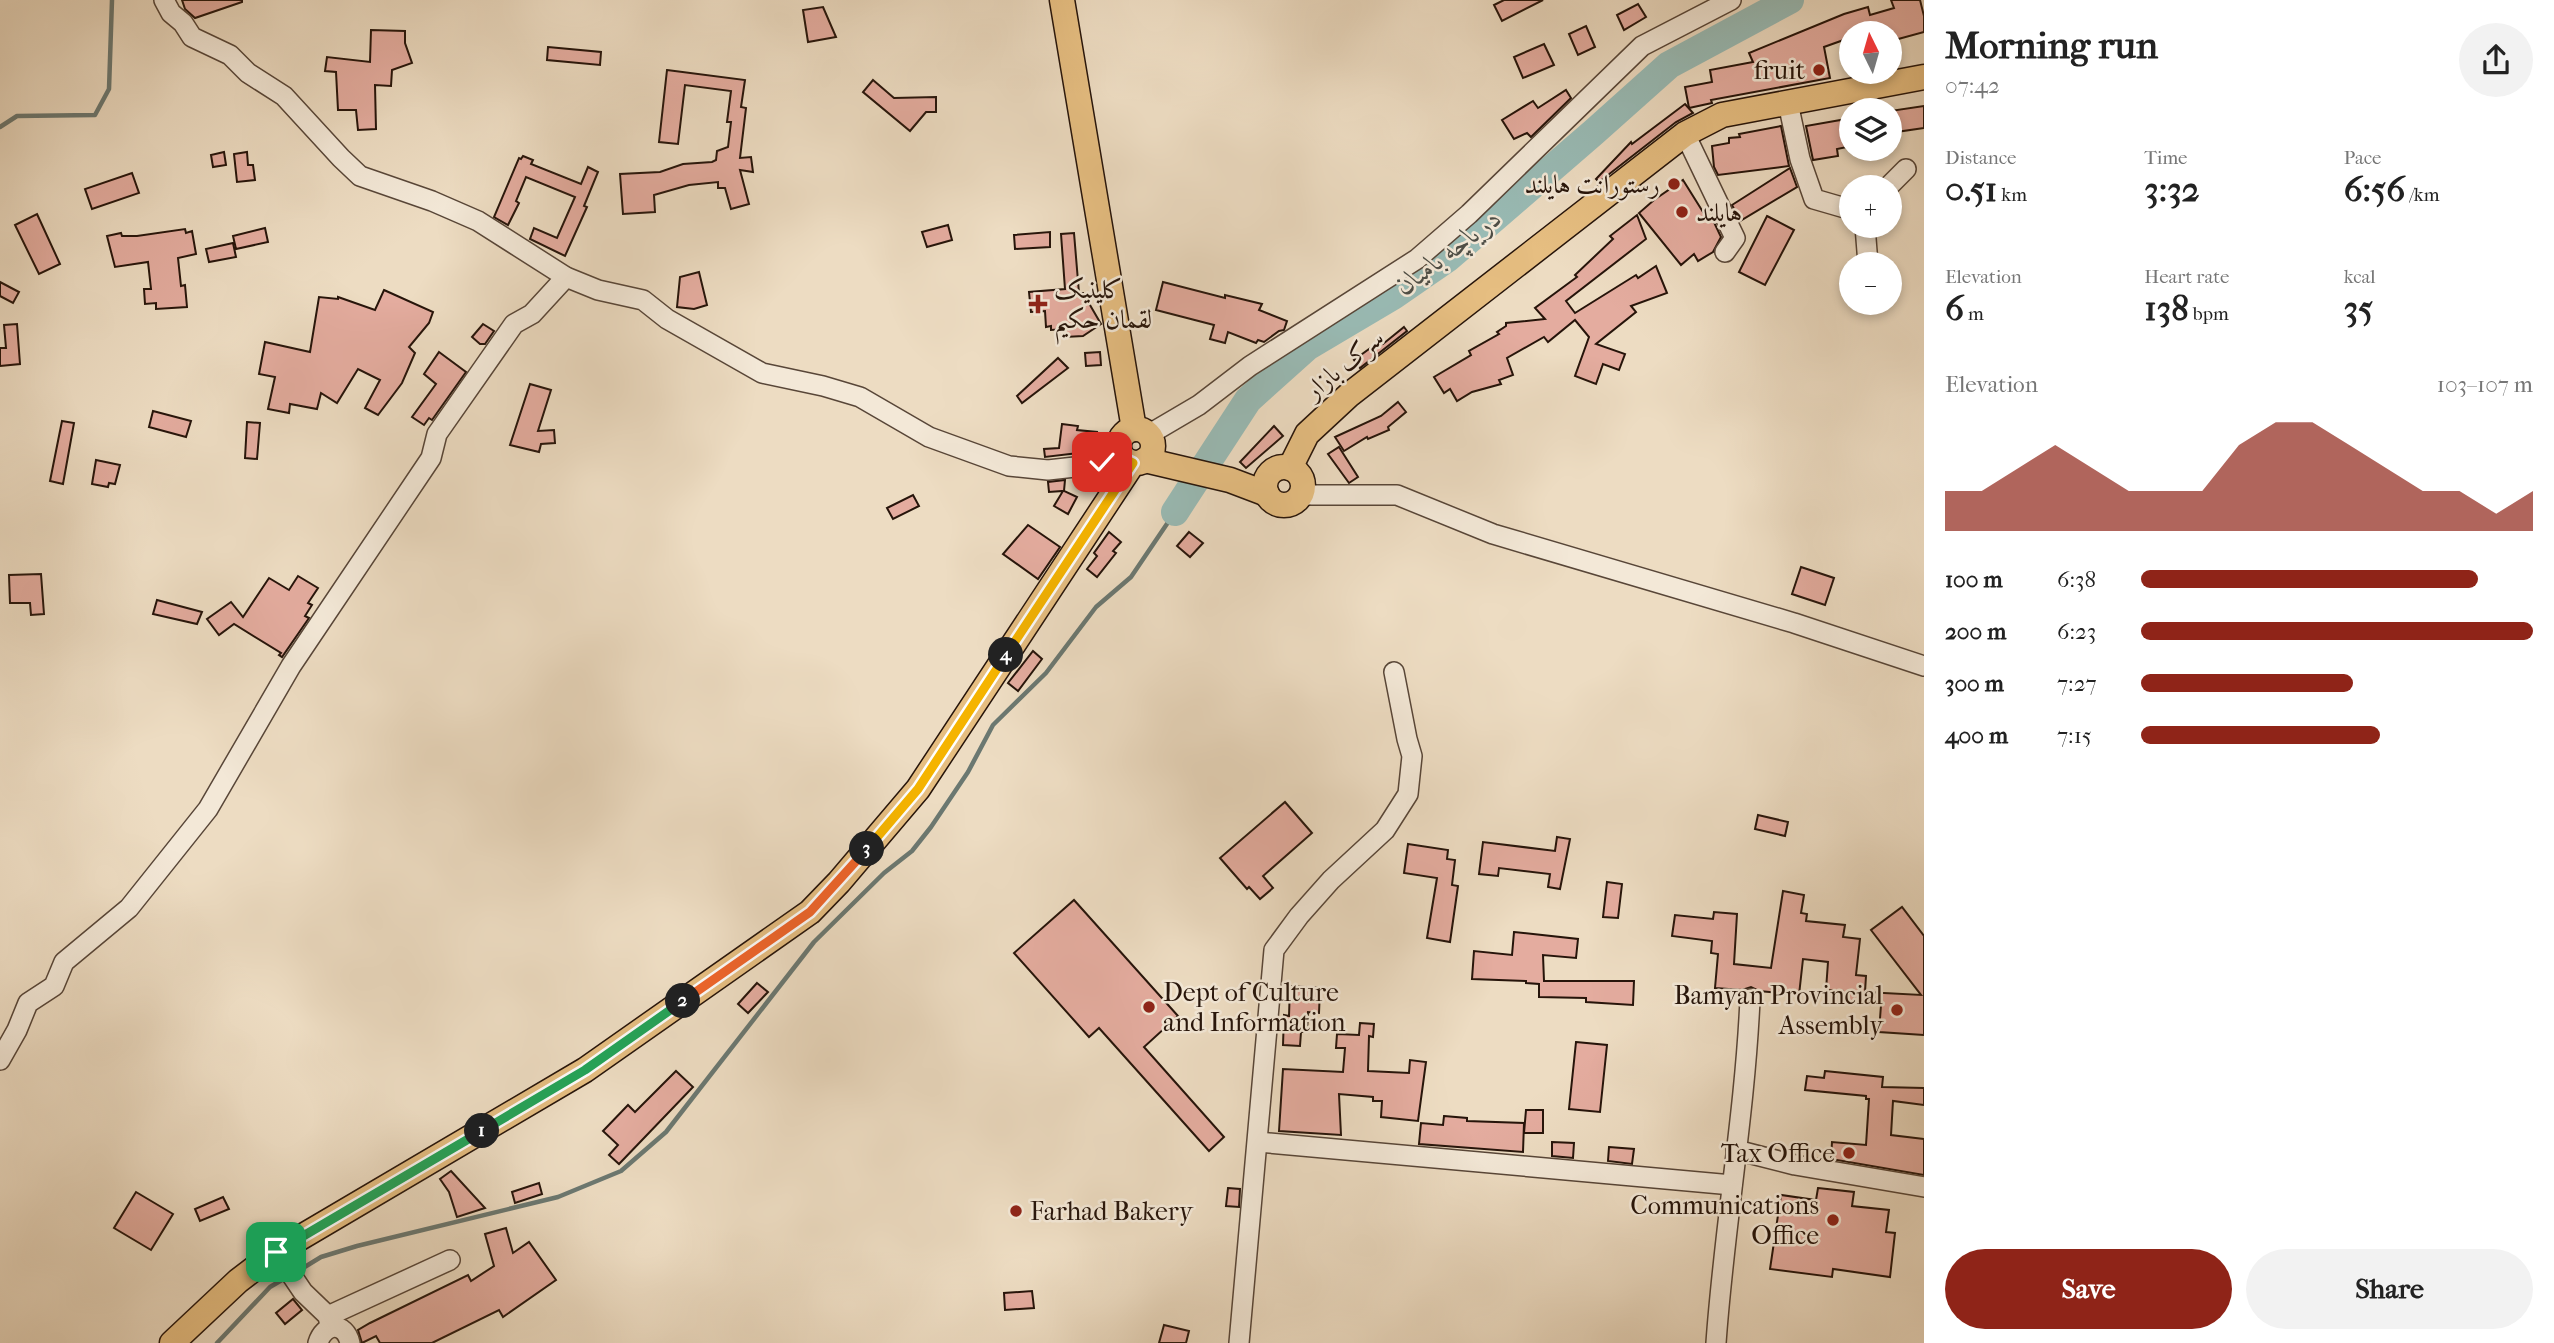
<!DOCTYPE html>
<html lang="en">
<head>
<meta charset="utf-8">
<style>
  :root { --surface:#fff; --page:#f2f2f2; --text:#222; --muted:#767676; --accent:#8f2418 }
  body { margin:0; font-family:"IM FELL French Canon",Amiri,serif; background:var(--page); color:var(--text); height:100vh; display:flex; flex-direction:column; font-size:26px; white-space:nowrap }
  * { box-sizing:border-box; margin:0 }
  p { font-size:23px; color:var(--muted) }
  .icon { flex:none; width:38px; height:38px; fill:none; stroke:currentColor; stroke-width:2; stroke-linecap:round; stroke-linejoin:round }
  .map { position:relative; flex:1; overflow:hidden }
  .panel { display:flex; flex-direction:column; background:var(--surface); width:630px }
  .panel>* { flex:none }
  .needle { width:46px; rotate:355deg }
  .controls { position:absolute; left:1839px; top:21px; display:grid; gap:14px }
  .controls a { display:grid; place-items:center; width:63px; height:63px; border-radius:50%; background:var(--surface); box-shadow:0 4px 10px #0003; font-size:35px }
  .pin { position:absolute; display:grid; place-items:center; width:60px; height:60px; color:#fff; margin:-30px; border-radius:14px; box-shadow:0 4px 10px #0006 }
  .km { position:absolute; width:35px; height:35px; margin:-18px; border-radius:50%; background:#222; color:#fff; font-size:19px; line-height:35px; text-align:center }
  .round { display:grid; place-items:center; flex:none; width:74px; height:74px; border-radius:37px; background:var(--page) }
  .headline { display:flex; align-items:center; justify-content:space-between; height:119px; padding:0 21px }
  h1 { font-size:38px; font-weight:700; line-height:52px }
  .stats { display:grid; grid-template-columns:repeat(3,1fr); gap:10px; height:119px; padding:7px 21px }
  .stats div { display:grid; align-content:center }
  .stats b { font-size:35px; font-weight:700 }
  .stats small { font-size:19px; font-weight:400 }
  .stats p { font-size:19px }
  .chart { height:196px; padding:14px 21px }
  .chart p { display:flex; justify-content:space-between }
  .chart svg { width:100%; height:126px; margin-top:7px; fill:var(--accent); opacity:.7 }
  .button { display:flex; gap:14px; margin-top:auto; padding:14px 21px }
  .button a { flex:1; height:80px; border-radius:42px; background:var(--accent); color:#fff; font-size:28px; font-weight:700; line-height:80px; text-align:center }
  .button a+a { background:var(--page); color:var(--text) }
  ul { padding:0 21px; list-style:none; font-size:23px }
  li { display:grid; grid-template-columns:112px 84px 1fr; align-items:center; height:52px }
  li i { height:18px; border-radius:9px; background:var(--accent) }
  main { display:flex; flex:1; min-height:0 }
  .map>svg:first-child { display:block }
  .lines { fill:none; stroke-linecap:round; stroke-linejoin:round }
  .stream { stroke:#6b7871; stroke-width:4.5 }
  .river { stroke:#99bbb5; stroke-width:28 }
  .building { fill:#e4ac9f; stroke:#26140a; stroke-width:2 }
  .minor-casing { stroke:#584638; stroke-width:22 }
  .major-casing { stroke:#26140a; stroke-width:27 }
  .minor { stroke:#f3e8d7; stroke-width:19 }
  .major { stroke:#e6be81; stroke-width:24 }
  .split-1-casing { stroke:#fff; stroke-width:14 }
  .split-2-casing { stroke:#fff; stroke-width:14 }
  .split-3-casing { stroke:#fff; stroke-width:14 }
  .split-4-casing { stroke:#fff; stroke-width:14 }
  .split-5-casing { stroke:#fff; stroke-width:14 }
  .split-1 { stroke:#22a559; stroke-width:9 }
  .split-2 { stroke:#22a559; stroke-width:9 }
  .split-3 { stroke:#f0652b; stroke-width:9 }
  .split-4 { stroke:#f5b400; stroke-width:9 }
  .split-5 { stroke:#f5b400; stroke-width:9 }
  .poi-dot { fill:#8f2418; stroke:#f3e8d7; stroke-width:2.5 }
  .labels { text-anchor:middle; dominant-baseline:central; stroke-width:5; stroke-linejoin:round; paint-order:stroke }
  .poi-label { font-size:26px; fill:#26140a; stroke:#f3e8d7; text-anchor:end }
  .street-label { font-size:26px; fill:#26140a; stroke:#f3e8d7 }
  .water-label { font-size:28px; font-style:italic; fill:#4e4e46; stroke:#f3e8d7 }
</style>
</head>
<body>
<main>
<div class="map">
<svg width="1924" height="1343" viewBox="0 0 1924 1343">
  <rect width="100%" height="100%" fill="#eddcc2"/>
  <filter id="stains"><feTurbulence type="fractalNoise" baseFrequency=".00286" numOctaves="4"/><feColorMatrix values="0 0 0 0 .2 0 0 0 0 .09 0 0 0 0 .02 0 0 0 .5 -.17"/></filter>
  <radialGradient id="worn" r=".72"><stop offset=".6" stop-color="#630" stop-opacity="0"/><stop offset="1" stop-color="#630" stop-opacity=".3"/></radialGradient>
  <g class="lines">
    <!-- stream -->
    <g class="stream">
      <polyline points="0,127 17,116 95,115 109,89 112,0"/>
      <polyline points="295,1273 321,1257 357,1246 558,1197 621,1171 666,1132 814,942 884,873 912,851 931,827 968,772 993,725 1046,673 1096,607 1131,577 1175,512"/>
      <polyline points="217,1343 270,1287 287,1277"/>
    </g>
    <!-- river -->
    <polyline class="river" points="1175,512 1248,400 1307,347 1393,296 1448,258 1594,132 1669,65 1790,0"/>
  </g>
  <!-- building -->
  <g class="building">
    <polygon points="182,0 242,0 242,2 195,18 185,9"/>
    <polygon points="1504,0 1543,0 1502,21 1494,5"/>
    <polygon points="1891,0 1920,0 1924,16 1924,32 1891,41 1887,29 1872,33 1852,33 1852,37 1824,47 1830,78 1711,100 1712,103 1689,108 1685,87 1712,82 1710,70 1753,62 1749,53 1844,14 1868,7 1870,15 1894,8"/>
    <polygon points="1638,4 1646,17 1624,30 1617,15"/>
    <polygon points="823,7 836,37 808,42 803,10"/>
    <polygon points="1586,26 1595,47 1578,55 1569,34"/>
    <polygon points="371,30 405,31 405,43 412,63 392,70 391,86 375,85 376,129 358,130 356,110 338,110 336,72 325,71 327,57 370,62"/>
    <polygon points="1544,44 1554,65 1523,78 1514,57"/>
    <polygon points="548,47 601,52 600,65 547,60"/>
    <polygon points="667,70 745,80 741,107 746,108 740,158 751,157 753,172 740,170 749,204 731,209 725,188 718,188 718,182 689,185 654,195 655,212 623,214 620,174 660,172 683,164 712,162 716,160 717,151 728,147 731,122 727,122 731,91 685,85 678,144 659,142"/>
    <polygon points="873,80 894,98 936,97 936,112 926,112 910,131 863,92"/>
    <polygon points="1566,90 1571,98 1531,137 1527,133 1514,139 1502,120 1533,101 1538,108"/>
    <polygon points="1685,104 1693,113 1676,122 1599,182 1596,179 1631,142 1632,144"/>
    <polygon points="1924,106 1924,128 1896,132 1895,126 1890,127 1890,111"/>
    <polygon points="1852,118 1852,146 1837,149 1838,156 1813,160 1806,126"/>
    <polygon points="1781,126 1789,166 1718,175 1714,167 1712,146 1729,143 1729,138 1740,137 1739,134"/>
    <polygon points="224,152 226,165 213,167 211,155"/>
    <polygon points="247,152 248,165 253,165 255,180 237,182 234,154"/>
    <polygon points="523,156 533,160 531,164 581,184 588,167 598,172 584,206 587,207 565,256 530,239 534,228 557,238 575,197 526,177 516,201 519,203 508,225 494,217 519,158 521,159"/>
    <polygon points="1790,168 1797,187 1740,221 1732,205"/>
    <polygon points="132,173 139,193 92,209 85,189"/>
    <polygon points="1683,180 1708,220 1712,218 1721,237 1713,252 1698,261 1694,254 1681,265 1639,213 1654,200"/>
    <polygon points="37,214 60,264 39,274 15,225"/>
    <polygon points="1637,215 1646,239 1566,301 1575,313 1636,275 1638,278 1656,266 1667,293 1631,306 1636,312 1596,344 1625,354 1619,370 1603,364 1596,384 1575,376 1589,337 1575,320 1548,342 1544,337 1507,358 1513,375 1499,380 1501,384 1472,392 1457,401 1450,389 1444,393 1434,377 1471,355 1469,351 1499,334 1497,332 1506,326 1506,323 1545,319 1535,308 1577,277 1575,275 1613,239 1610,236"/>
    <polygon points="1767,216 1794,230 1765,285 1739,272"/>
    <polygon points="948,225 952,240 927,247 922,232"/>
    <polygon points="265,228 268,242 236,249 233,236"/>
    <polygon points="185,229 186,233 192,231 196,254 178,258 181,286 185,285 187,307 156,309 156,303 145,304 144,289 151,289 148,262 115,267 107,236 121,233 122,236 137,236"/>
    <polygon points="1050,232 1050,247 1015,249 1014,235"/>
    <polygon points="1074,233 1079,293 1083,293 1101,324 1083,336 1065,337 1064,329 1051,330 1051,326 1046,327 1045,311 1031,312 1029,292 1065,289 1061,234"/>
    <polygon points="233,243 236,257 209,262 206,249"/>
    <polygon points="699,272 707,305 694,309 677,307 680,277"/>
    <polygon points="0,282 19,292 13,303 0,296"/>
    <polygon points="1163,282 1225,298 1225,295 1262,304 1259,310 1287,321 1284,330 1279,331 1264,342 1258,340 1256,343 1228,332 1225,343 1210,339 1214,325 1156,310"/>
    <polygon points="384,290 433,312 429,323 409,347 415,353 402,383 378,415 365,408 380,380 358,369 337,403 321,393 317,409 290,404 289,413 268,409 275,377 259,374 265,342 310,352 319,297 338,299 338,297 375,310"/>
    <polygon points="17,324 20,364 0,366 0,348 6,348 4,325"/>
    <polygon points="483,324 494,331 485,344 480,344 472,337"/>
    <polygon points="1404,327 1407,331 1360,368 1354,360 1380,341 1383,344"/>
    <polygon points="439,352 466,372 432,420 429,418 424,425 412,417 436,384 424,374"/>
    <polygon points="1100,352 1101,365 1086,366 1085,353"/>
    <polygon points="1058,358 1068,368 1022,403 1017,396"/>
    <polygon points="530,384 551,390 538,431 554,430 555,443 541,444 539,452 510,445"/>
    <polygon points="1398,402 1406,412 1388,427 1389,430 1368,439 1367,437 1344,451 1335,437 1381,416"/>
    <polygon points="153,411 191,421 186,437 149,427"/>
    <polygon points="62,421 74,423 63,484 50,481"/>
    <polygon points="247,422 260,423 257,459 245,458"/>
    <polygon points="1062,424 1078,426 1077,430 1097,432 1095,451 1045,457 1044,449 1059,448"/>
    <polygon points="1274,426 1283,436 1246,468 1240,462"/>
    <polygon points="1339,447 1358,477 1349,483 1328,454"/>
    <polygon points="96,460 120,465 115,484 109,483 108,487 92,484"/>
    <polygon points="1065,480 1064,491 1077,497 1068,514 1054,506 1063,491 1049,492 1048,482"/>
    <polygon points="913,495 919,506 893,519 887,508"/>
    <polygon points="1028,525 1060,547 1038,579 1003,554"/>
    <polygon points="1109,532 1121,542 1113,551 1116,553 1097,577 1087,569 1097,556 1094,553"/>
    <polygon points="1189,532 1203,543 1190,557 1177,546"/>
    <polygon points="1801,567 1834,578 1825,605 1792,594"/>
    <polygon points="41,574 44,614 31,615 30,603 10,603 9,575"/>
    <polygon points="298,576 318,588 308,603 312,605 305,616 309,618 282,657 279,655 281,653 234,624 219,635 207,619 231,602 243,617 269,578 289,590"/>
    <polygon points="157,600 202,612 197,624 153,614"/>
    <polygon points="1033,651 1042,659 1018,691 1008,683"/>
    <polygon points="1285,802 1312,833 1263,876 1273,888 1260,899 1249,887 1247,889 1220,858"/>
    <polygon points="1758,815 1788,822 1785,836 1755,829"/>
    <polygon points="1557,837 1570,839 1560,889 1548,887 1550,874 1499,868 1498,876 1479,874 1483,842 1555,851"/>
    <polygon points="1408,844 1448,850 1447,859 1455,860 1452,885 1458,886 1450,942 1427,938 1437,878 1404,873"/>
    <polygon points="1607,882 1622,884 1618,918 1603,917"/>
    <polygon points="1783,891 1804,895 1801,913 1807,914 1806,921 1845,925 1843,937 1860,939 1856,975 1866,976 1865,992 1921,995 1871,930 1902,907 1924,936 1924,1035 1879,1032 1881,1005 1842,1002 1843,991 1826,990 1828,962 1803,959 1799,995 1759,991 1751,987 1742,990 1715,988 1718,954 1711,953 1712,941 1672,936 1675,915 1713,919 1714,912 1737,914 1734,964 1771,968"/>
    <polygon points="1074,900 1178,1016 1144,1047 1224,1137 1209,1151 1099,1028 1089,1037 1014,953"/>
    <polygon points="1514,932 1578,939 1576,958 1543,955 1544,981 1634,981 1633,1005 1586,1002 1586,998 1539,997 1539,984 1526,983 1526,981 1472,979 1474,951 1512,955"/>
    <polygon points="757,983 768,992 748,1013 738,1004"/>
    <polygon points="1290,986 1320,988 1319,1013 1308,1012 1307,1032 1301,1032 1300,1046 1283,1045 1284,1015 1289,1016"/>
    <polygon points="1360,1023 1374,1024 1373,1037 1369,1036 1368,1071 1409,1073 1410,1060 1426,1062 1418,1121 1381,1117 1382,1101 1373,1101 1373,1097 1339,1094 1341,1135 1279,1131 1283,1069 1343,1072 1345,1048 1336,1048 1337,1034 1359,1035"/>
    <polygon points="1576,1042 1607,1045 1600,1112 1569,1109"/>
    <polygon points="676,1071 693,1087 619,1164 609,1155 618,1145 603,1131 628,1105 635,1112"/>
    <polygon points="1825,1071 1883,1077 1882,1087 1924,1088 1924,1105 1893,1101 1891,1135 1924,1139 1924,1175 1831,1159 1832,1142 1866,1145 1869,1099 1866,1099 1866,1096 1805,1090 1807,1076 1824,1078"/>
    <polygon points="1526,1110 1543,1110 1543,1133 1524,1133"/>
    <polygon points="1444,1116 1467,1118 1467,1121 1524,1123 1523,1152 1419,1144 1421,1123 1443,1125"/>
    <polygon points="1552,1142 1574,1143 1573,1158 1552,1156"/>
    <polygon points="1609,1147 1634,1149 1632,1164 1608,1161"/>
    <polygon points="451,1171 485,1208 457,1217 449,1192 440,1179"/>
    <polygon points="539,1183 542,1194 515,1203 512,1192"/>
    <polygon points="1228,1188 1240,1189 1239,1207 1226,1206"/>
    <polygon points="1818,1188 1854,1192 1852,1206 1889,1210 1886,1232 1895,1233 1890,1277 1833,1269 1832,1277 1770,1269 1781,1195 1816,1200"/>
    <polygon points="136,1192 173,1214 151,1250 114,1228"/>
    <polygon points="223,1197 229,1209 200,1221 195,1209"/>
    <polygon points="506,1228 513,1253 529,1242 556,1280 503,1317 499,1310 432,1343 380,1343 376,1336 362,1343 358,1330 370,1323 468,1275 471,1281 494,1266 485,1234"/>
    <polygon points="1032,1291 1034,1308 1005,1310 1004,1293"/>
    <polygon points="293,1299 302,1310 285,1324 276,1313"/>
    <polygon points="1164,1325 1189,1331 1186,1343 1159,1343"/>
  </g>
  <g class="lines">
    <!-- minor casing -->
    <g class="minor-casing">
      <g id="minor">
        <polyline points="164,0 171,13 183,23 192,37 230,55 248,73 284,96 341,158 360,176 432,201 478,221 566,277 598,290 643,300 667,319 762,373 823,386 860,397 929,437 1009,466 1048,470 1084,466 1102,462 1119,451"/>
        <polyline points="1788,103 1800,159 1814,199 1852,210"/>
        <polyline points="1685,134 1735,238 1725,252"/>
        <polyline points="1888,187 1906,169"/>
        <polyline points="1865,226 1868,264"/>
        <polyline points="1148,435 1199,405 1250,366 1417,259 1469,214 1642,46 1731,0"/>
        <polyline points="1300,495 1397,495 1493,534 1794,623 1924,666"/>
        <polyline points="0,1060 17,1030 28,1003 54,986 64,962 129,908 208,809 291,666 431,458 437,434 514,324 532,314 566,277"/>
        <polyline points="1258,1142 1732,1185"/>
        <polyline points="1736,1150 1795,1165 1924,1187"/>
        <polyline points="276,1252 303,1292 328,1316 330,1326"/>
        <polyline points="328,1316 450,1260"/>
        <path d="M318,1343c6,-20 27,-22 32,0"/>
        <polyline points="1239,1343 1274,950 1299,916 1331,880 1385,830 1408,794 1412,756 1407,739 1394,672"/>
        <path d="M1716,1343c8,-115 29,-229 34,-344"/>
      </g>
    </g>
    <!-- major casing -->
    <g class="major-casing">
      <g id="major">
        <polyline points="1062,0 1134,429"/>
        <circle cx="1136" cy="446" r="17"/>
        <polyline points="1145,460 1230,480 1267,494"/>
        <circle cx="1284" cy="486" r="19"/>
        <polyline points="1290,468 1307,434 1349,395 1685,134 1722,115 1924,77"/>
        <polyline points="172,1343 238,1281 276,1252 585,1070 810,912 839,882 918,789 1133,463"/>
      </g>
    </g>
    <!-- minor -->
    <use href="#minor" class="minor"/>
    <!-- major -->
    <use href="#major" class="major"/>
  </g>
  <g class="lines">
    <!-- split-1 casing -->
    <g class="split-1-casing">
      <polyline id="split-1" points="276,1252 482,1131"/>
    </g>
    <!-- split-2 casing -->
    <g class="split-2-casing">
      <polyline id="split-2" points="482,1131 585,1070 683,1001"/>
    </g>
    <!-- split-3 casing -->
    <g class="split-3-casing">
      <polyline id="split-3" points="683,1001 810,912 867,849"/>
    </g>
    <!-- split-4 casing -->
    <g class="split-4-casing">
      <polyline id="split-4" points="867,849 918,789 1006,655"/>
    </g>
    <!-- split-5 casing -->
    <g class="split-5-casing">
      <polyline id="split-5" points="1006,655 1133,463 1125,459 1119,451 1102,462"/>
    </g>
    <!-- split-1 -->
    <use href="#split-1" class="split-1"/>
    <!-- split-2 -->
    <use href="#split-2" class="split-2"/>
    <!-- split-3 -->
    <use href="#split-3" class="split-3"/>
    <!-- split-4 -->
    <use href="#split-4" class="split-4"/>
    <!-- split-5 -->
    <use href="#split-5" class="split-5"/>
  </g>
  <!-- markers -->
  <g class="poi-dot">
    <circle cx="1819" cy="70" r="7"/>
    <circle cx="1674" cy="184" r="7"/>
    <circle cx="1682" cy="212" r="7"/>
    <path d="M1034.5 293.5h7v7h7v7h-7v7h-7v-7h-7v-7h7z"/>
    <circle cx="1149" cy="1007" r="7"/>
    <circle cx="1897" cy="1010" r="7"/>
    <circle cx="1849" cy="1153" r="7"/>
    <circle cx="1016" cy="1211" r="7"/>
    <circle cx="1833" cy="1220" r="7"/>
  </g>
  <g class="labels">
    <!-- poi labels -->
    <g class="poi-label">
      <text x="1805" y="70">fruit</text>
      <text x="1660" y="184">رستورانت هایلند</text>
      <text x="1696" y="212" text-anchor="start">هایلند</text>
      <text x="1054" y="289" text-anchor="start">کلینیک<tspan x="1054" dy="30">لقمان حکیم</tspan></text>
      <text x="1163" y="992" text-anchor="start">Dept of Culture<tspan x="1163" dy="30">and Information</tspan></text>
      <text x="1883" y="995">Bamyan Provincial<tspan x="1883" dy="30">Assembly</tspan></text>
      <text x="1835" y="1153">Tax Office</text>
      <text x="1819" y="1205">Communications<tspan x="1819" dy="30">Office</tspan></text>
      <text x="1030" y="1211" text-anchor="start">Farhad Bakery</text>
    </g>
    <!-- street labels -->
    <g class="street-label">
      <text transform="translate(1344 364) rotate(-40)">سرک بازار</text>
    </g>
    <!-- water labels -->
    <g class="water-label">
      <text transform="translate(1448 251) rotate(-37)">دریاچه بامیان</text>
    </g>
  </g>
  <rect width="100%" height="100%" filter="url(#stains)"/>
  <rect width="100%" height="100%" fill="url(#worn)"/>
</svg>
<div class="controls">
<a><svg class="needle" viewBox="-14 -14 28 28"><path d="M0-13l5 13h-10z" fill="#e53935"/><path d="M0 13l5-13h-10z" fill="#767676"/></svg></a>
<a><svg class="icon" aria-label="layers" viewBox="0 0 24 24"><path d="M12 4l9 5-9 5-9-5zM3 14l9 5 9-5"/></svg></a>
<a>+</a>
<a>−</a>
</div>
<div class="pin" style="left:276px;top:1252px;background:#1e9e55"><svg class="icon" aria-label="arrive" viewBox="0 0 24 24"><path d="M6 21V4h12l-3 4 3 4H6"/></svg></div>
<div class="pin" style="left:1102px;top:462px;background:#d93025"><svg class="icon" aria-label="check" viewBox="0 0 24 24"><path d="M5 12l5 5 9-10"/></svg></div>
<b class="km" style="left:482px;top:1131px">1</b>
<b class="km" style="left:683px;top:1001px">2</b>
<b class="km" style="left:867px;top:849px">3</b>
<b class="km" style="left:1006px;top:655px">4</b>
</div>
<section class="panel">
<div class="headline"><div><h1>Morning run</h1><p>07:42</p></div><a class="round"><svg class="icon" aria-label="share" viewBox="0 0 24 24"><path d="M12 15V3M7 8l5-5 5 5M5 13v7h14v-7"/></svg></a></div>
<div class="stats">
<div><p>Distance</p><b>0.51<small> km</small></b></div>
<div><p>Time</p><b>3:32</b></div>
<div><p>Pace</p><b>6:56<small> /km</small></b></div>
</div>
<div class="stats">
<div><p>Elevation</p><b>6<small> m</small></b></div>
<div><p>Heart rate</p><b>138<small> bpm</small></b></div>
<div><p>kcal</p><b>35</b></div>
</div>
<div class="chart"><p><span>Elevation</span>103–107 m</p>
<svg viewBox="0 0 160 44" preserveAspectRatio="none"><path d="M0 44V30L10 30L20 22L30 14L40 22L50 30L60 30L70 30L80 14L90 6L100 6L110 14L120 22L130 30L140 30L150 38L160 30V44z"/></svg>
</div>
<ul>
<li><b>100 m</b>6:38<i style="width:86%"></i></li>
<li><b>200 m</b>6:23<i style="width:100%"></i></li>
<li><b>300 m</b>7:27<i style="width:54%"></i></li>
<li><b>400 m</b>7:15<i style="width:61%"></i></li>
</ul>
<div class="button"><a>Save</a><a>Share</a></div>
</section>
</main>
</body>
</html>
